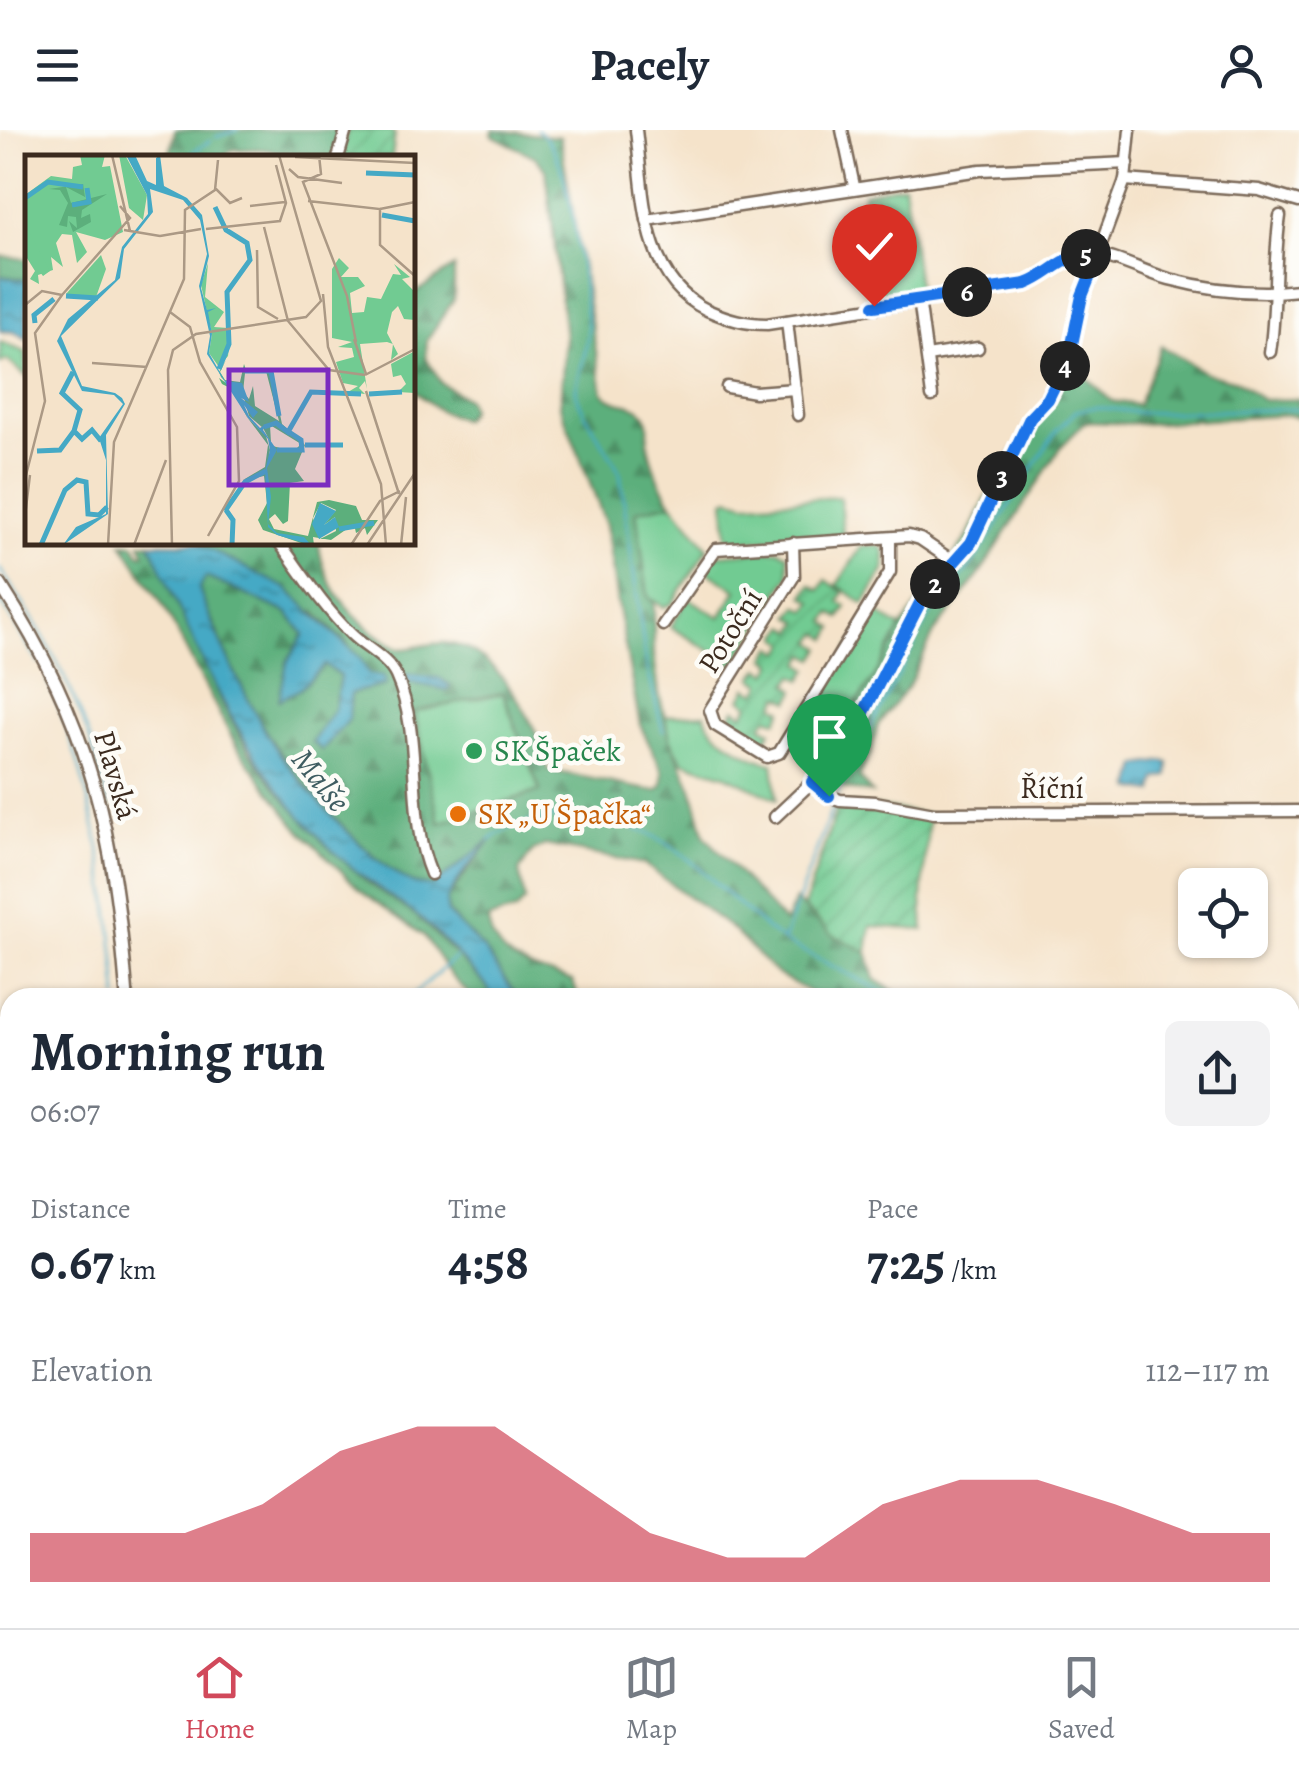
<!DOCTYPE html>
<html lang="en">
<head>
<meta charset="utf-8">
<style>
  :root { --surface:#fff; --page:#f2f2f3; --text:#1f2937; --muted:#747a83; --line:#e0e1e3; --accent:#d1495b }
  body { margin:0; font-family:Alegreya,serif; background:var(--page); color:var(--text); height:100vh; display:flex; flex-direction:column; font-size:38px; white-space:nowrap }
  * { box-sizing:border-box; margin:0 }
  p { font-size:32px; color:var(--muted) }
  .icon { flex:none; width:55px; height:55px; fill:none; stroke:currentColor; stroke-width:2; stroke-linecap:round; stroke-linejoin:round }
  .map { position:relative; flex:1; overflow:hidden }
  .details { position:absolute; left:0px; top:858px; width:1300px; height:642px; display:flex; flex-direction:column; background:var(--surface); border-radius:30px 30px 0 0; box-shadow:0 2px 8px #0004 }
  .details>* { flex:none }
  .fabs { position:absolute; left:1178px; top:738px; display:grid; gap:20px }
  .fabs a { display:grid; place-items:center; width:90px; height:90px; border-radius:15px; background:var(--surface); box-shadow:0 2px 8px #0004; font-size:50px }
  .pin { position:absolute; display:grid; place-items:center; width:85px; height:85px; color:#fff; margin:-102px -42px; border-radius:50% 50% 50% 0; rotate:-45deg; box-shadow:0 0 10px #0007 }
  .pin .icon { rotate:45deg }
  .km { position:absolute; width:50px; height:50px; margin:-25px; border-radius:50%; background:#222; color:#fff; font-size:28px; line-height:50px; text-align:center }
  .round { display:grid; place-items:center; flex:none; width:105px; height:105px; border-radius:15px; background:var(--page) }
  .summary { display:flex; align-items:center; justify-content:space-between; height:170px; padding:0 30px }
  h1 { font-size:55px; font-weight:600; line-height:75px }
  .stats { display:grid; grid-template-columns:repeat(3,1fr); gap:15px; height:170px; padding:10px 30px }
  .stats div { display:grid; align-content:center }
  .stats b { font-size:50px; font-weight:600 }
  .stats small { font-size:28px; font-weight:400 }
  .stats p { font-size:28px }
  .chart { height:280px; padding:20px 30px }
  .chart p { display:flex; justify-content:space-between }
  .chart svg { width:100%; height:180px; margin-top:10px; fill:var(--accent); opacity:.7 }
  header { display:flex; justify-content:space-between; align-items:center; height:130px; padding:0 30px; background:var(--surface); font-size:45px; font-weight:600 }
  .tabs { display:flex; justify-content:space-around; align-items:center; height:140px; border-top:2px solid var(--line); background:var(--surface); font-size:28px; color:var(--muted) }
  .tabs a { display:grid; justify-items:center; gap:5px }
  .tabs .on { color:var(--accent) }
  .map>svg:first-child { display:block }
  .green { fill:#71cb92; stroke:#567a58; stroke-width:2.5 }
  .forest { fill:url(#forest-firs); stroke:#4c6c4d; stroke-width:2.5; fill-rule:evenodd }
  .garden { fill:url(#garden-furrows); stroke:#567a58; stroke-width:2.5 }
  .water { fill:url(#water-ripples); stroke:#406a72; stroke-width:2.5 }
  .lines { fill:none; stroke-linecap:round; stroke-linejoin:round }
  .stream { stroke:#45a9c5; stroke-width:2.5 }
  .minor-casing { stroke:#7c6b5a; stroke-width:15 }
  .tertiary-casing { stroke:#7c6b5a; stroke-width:16 }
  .minor { stroke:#fff; stroke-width:10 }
  .tertiary { stroke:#fff; stroke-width:11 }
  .route-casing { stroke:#fff; stroke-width:20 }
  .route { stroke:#1a73e8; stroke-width:12 }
  .leisure-dot { fill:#2e9e5b; stroke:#fdfcf7; stroke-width:4 }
  .food-dot { fill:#e8710a; stroke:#fdfcf7; stroke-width:4 }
  .labels { text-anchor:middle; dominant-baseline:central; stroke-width:9; stroke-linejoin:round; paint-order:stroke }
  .street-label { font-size:30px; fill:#3b2a1e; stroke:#fdfcf7 }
  .leisure-label { font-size:30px; fill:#27864d; stroke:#fdfcf7; text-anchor:start }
  .food-label { font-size:30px; fill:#c56008; stroke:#fdfcf7; text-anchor:start }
  .water-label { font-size:32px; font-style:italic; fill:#3f5d61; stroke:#fdfcf7 }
  .inset-river { fill:none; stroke:#45a9c5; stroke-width:5 }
  .inset-road { fill:none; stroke:#ab9985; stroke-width:2.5 }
  .view { fill:#7b2cbf; fill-opacity:0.15; stroke:#7b2cbf; stroke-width:5 }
  .inset-edge { fill:none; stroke:#3b2a1e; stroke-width:5 }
</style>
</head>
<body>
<header><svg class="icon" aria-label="menu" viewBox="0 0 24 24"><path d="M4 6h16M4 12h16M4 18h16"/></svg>Pacely<svg class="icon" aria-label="person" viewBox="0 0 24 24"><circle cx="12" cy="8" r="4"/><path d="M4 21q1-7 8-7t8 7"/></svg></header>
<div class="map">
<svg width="1299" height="1498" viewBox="0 0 1299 1498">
  <defs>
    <pattern id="forest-firs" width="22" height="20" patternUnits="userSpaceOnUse" patternTransform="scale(2.5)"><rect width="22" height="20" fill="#5caf7c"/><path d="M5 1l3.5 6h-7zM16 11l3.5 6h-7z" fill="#4d8f65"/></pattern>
    <pattern id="garden-furrows" width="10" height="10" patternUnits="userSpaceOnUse" patternTransform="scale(2.5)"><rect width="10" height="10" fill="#71cb92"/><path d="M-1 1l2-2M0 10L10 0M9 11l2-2" fill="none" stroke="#63ae7d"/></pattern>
    <pattern id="water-ripples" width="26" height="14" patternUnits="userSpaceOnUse" patternTransform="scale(2.5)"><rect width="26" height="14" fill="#45a9c5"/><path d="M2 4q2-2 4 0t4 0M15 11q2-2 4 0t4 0" fill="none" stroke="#3b8a9f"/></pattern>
  </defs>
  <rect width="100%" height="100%" fill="#fdfcf7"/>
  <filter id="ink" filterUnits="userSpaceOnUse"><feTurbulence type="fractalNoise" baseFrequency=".01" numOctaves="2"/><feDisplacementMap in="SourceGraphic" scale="20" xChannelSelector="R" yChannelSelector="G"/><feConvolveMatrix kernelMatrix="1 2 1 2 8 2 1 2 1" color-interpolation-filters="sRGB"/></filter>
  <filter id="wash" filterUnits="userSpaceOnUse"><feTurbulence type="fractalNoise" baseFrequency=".0048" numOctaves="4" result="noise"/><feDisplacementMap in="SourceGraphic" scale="40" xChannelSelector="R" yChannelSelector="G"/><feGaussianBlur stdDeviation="2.25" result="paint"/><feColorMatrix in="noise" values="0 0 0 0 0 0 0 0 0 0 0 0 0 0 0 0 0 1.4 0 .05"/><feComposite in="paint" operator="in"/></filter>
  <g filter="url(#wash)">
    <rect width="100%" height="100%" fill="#f5e3ca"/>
    <!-- green -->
    <g class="green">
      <polygon points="904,54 919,162 872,171 863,63"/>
      <polygon points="0,212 26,222 27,247 7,230 0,233"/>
      <polygon points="840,367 843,406 727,412 725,370 729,368 747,373"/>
      <polygon points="672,373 708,418 672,474 663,477 648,467 636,381"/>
      <polygon points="879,415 885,421 885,439 864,474 837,455 862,416"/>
      <polygon points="779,420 788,425 789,446 734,535 671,497 688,468 720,487 737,460 705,440 716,425"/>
      <polygon points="873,480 901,498 874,548 842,593 814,575"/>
      <polygon points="503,563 540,661 439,693 414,581"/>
      <path d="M705,584c2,20 49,48 68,49l4,36 -52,-24 -42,-13 -13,-23 -5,-23z"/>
      <polygon points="0,1017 10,1033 10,1079 0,1082"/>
    </g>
    <!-- forest -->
    <g class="forest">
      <polygon points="175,0 342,0 335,27 257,19 232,20 221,27 169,28"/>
      <path d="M493,0l67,7 43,255c11,15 30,8 41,21 7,8 3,20 4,31 3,21 13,41 24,59l-36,8 12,86 6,6v52l5,38 11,46 22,49 13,48 80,87 10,-23 35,33 37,19 8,27 28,18h-84l-42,-23 -45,-45 -88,-65 -99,-19 -13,7 -13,19 6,30 -9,10 -28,8c4,45 50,50 85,62l5,16h-61l-33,-48 -36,-36 -2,-13 43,-58 -56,44c-8,-1 -16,-1 -23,-4 -47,-26 -115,-105 -144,-150 -25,-39 -41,-85 -61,-126l-6,-18 7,-11 82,36 16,22 -17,27 13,27 25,-25 15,12 -6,34 -22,32 10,8 27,-31 2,-26 34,-8 -16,-11 -9,-16 -41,-42 -122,-73h59l7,5v-5h56c3,45 42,86 81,106 15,0 30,-7 46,-6 43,5 74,54 90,90 5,12 7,25 12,37l100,20h10l5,-5v-13l-23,-47 -23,-122 -11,-78 -46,-119 5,-69 -19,-167 -11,-13 -43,-22zM503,563l37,98 -100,32 -26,-111z"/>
      <polygon points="0,126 27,129 27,150 0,146"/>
      <polygon points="454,137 454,169 427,210 426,227 441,253 467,269 470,279 463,290 440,281 413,260 413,164"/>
      <polygon points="1161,216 1206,243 1237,251 1263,270 1299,269 1299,287 1289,285 1142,294 1085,292 1060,318 977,448 934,503 909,555 878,595 870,625 859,647 872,663 846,659 831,652 829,615 874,548 901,498 968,406 996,348 1036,287 1055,268 1063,251 1081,243 1112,271 1138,275"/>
      <polygon points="122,413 134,413 140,424 145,424 141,413 150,413 223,576 249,622 279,662 326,715 370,754 418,787 486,855 492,867 472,867 451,846 424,806 360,760 296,696 235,614 164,477"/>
      <polygon points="583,1490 804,1490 801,1498 584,1498"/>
    </g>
    <!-- garden -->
    <g class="garden">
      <polygon points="347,0 390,0 395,4 392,27 341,28"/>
      <polygon points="826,450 844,462 839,472 847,477 840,488 831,483 826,492 834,498 828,509 819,503 813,512 822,518 815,529 806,524 801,533 809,539 802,550 794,545 788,554 796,560 790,571 780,566 775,575 783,580 777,591 768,587 762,596 771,601 764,612 728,590 735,579 744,584 749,575 741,569 747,558 757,563 762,554 753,548 760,538 768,543 774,534 766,528 773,517 782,522 787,513 779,507 786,496 794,501 800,492 791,486 798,476 807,481 813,472 804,466 811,455 820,460"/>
      <polygon points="838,674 880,677 929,685 922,769 924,800 871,796 867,822 830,803 804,777"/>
    </g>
    <!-- water -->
    <g class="water">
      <polygon points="0,146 27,150 27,209 14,202 0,201"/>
      <path d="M150,413h47l89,45 74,70 9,16 15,2 2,9 -35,8 -2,26 -27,31 -10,-8 22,-32 6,-34 -15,-11 -25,24 -21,11 8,-38 17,-28 -16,-21 -82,-36 -7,11c15,44 41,97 64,139 24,44 102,131 147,155 7,3 15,3 23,4l60,-48 -28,32 -19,30 2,14 36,35 33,48h-25l-6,-12c-23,-23 -45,-50 -70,-70 -31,-23 -63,-43 -90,-71 -90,-91 -125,-187 -176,-301z"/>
      <polygon points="405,544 439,548 450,555 447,560 407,552"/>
      <polygon points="1164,631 1169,633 1168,646 1157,649 1154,662 1132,659 1138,635"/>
    </g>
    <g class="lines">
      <!-- stream -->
      <g class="stream">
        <path d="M537,0c36,19 45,156 51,198 0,26 -9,40 -12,62 -1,15 36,64 44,83l26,189 17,69"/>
        <polyline points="216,7 238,0"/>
        <polyline points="191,28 194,21 210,11"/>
        <path d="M0,439c26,38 51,77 70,120 44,96 57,205 66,309"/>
        <polyline points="0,470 39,533"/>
        <path d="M47,549c45,101 63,209 71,319"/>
        <polyline points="837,665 846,643 931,483 973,433 1056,301 1076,281 1096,277 1142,283 1299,279"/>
        <path d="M490,710c20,-16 55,-24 80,-23 112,3 132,67 213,124l51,-138"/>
        <polyline points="785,812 895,868"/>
        <polyline points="409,868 457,826"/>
        <polyline points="1290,985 1299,985"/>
        <polyline points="0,1087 10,1084"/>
        <polyline points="193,1498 196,1490"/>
      </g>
    </g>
  </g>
  <g filter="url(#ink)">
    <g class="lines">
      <!-- minor casing -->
      <g class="minor-casing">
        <g id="minor">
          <path d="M636,0c8,63 5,148 71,180 21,9 38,14 60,14l260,-40c21,-7 37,-31 61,-30 26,1 55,18 81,25 42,11 87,16 130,11"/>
          <polyline points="842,0 854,56"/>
          <polyline points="338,28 346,0"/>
          <polyline points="1125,50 1259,60 1299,72"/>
          <polyline points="647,90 980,40 1128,33"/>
          <polyline points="919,169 932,266"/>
          <polyline points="787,191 798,285"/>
          <path d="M1270,222c7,-46 3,-90 10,-136"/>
          <polyline points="927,226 978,218"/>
          <polyline points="727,257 755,262 795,259"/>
          <path d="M279,412c23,31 44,65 72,92 14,14 37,24 45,42 28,62 9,136 35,198"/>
          <polyline points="793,413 794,446 710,580 715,595 767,627 779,623 890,442 890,408"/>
          <polyline points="663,495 716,419 909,406 920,409 954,432"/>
          <polyline points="812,652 829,666 840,670 875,672 934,683 1299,681"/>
          <polyline points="775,687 812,652 861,588 923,467 971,413 1031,288 1048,269 1071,224 1082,166 1125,50 1130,0"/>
          <polyline points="1290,1037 1299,1037"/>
          <polyline points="1290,1143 1299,1143"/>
        </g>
      </g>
      <!-- tertiary casing -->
      <g class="tertiary-casing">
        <g id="tertiary">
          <path d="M0,454c92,143 114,247 127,414"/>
          <polyline points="120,1498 124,1490"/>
        </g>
      </g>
      <!-- minor -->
      <use href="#minor" class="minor"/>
      <!-- tertiary -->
      <use href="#tertiary" class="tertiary"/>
    </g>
  </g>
  <g class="lines" filter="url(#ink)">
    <!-- route casing -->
    <g class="route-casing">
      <path id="route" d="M829,666l-17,-14 49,-64 62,-121 48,-54 59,-125 18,-19 22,-45 12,-58 16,-40c-30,-8 -46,19 -72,28l-152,22"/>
    </g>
    <!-- route -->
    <use href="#route" class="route"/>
  </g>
  <!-- markers -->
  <circle class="leisure-dot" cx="474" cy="621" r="10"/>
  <circle class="food-dot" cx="458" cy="684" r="10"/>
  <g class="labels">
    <!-- street labels -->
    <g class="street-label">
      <text transform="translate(730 501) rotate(-58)">Potoční</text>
      <text transform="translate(116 645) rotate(74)">Plavská</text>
      <text x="1052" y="658">Říční</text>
    </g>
    <!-- leisure labels -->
    <g class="leisure-label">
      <text x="494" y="621">SK Špaček</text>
    </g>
    <!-- food labels -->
    <g class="food-label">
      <text x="478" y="684">SK „U Špačka“</text>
    </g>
    <!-- water labels -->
    <g class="water-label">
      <text transform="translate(321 650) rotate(51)">Malše</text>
    </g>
  </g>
  <!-- overview -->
  <g transform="translate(25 25)">
    <rect width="390" height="390" fill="#f5e3ca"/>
    <path d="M55,0h25l-3,12 8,-1 13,66 -18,8 -29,-8 11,20 -10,11 -5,-28 -10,-1 -6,9 7,24 -12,-10 2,13 -15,5 1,9 -9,-5 5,-8 -10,-16v-60l26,-19 21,3 1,-12 9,-2zM94,0h6l22,40 -4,25 -14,-12zM314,103l10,10 -8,9h17l7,9 -15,7 2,20 12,-1 3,-15 14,2 12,-25 8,1 -7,-11 16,13 -8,2 13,13v28l-11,-1 -6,-13 -6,6 -5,21 11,21 -7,6 2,-16 -6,-2 -27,2 7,45 -2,-8 -6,7 6,6 -17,-2 10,-6 -15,-3 -7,-21 18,-5 -2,-9 -14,-1 14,-5 -20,-4v-69zM183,108l-3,34 19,15 -10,15 14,1 -1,-16 3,26 -2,18 -9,11 -10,-14 3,-19 -11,-49zM390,196v42l-17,-1 8,-8 -5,-9 -8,2 -2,-13z" fill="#71cb92"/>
    <path d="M58,29l2,13 -19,-10 5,16 36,-9 -25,16 -1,8 9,-4 1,8 -18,10 -4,-11 8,7 -1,-11 -8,-1 -1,11 -8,-2 9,-22 -8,-13 -11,-1zM201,205l-6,12 5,8 15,2 4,-18 2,6 9,-2 -10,5 -2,19 6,7 4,-13 2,20 24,15 -13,-50h5l11,53 23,21 -10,24 9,12 -14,2 -2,38 -5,3 -8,-10 -6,5 5,10 34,7 9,-34 12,-2 27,6 6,14h16l-11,15 -2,-7 -9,5 -2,-9 -23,16 -18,-3 1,8h-7l-44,-15 -5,-10 9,-17 -3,-27 -21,4 22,-13 3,-22 -21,-28 -15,-28 -10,-5 -3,-6 14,10 15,30 18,18 4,14 -1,7 4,-11 20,6 8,-8 -31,-19 1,18 -8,-15 -14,-12 -9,-32 -15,-3 -4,-4 -2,-5zM296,348l15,7 -12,15 11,-8 1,14 -16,8 -7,-21z" fill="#5caf7c" fill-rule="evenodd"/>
    <path d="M0,69l25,47 -7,5 -18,-23 6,-1 -6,-3z" fill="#71cb92"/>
    <path d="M76,100l5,14 -10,28 -30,-3z" fill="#71cb92"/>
    <path d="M101,0h9l12,26 9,4v-27l4,-3 4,31 23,12 15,17 7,41 -8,32 6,22 9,-2 -8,4 4,22 -3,19 16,28 17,2 7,19 -8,-4 17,14 -5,6 -9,-13 5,11 11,12 6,-4 -3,6 14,20 -10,18 4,29 -3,27 9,9 27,4 7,8 -34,-10 -9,-8 -3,-56 5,-21 -2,-11 -20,-21 -41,-64 3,-18 -11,-50 8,-32 -7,-34 -17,-20 -33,-11 3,23 -29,37 -4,29 -59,58 21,50 33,7 7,5 3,6 -19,31 2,79 -45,31 13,-18 30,-13v-54l-7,-22 24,-34 -9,-9 -32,-4 -25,-50 11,-22 47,-39 7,-33 26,-33 -1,-19zM295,348l16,8 -12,14 11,-8 4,10 -20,12 -7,-15z" fill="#45a9c5"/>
    <path class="inset-river" d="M341,18l49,2M0,43l23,-16 35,5M47,50l17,-3 -2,-14M190,52l11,23 21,13 3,17 -23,32 2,52 -10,25M357,60l33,6M41,141l32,2M10,168l-1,-8 20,-16M220,216h26l8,45M48,217l-11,21 18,17 -6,21 8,8 10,-9 9,11M344,239l33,-2M239,272l12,-4 12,9 23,-40 50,2M280,290h38M252,295h25l-1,-10 -12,-8M12,296l23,-1 14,-19M201,355l7,10 -1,25M200,356l20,-29 21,-11M314,374l35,-6M16,390l24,-55 12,-10 9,2 2,32 11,1 8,-8"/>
    <path class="inset-road" d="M87,0l18,76M294,0l2,19 -18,8 44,114 9,46M270,2l120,6M264,14l9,8 44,6M191,34l14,14 12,-5M283,46l72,8v36l35,31M225,51l35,-4M355,54l35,-7M239,72l24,94 41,49 36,5M181,74l74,-8 6,-18 -10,-38M99,75l36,6M135,81l41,-7M232,95l1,57 20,12M298,139l5,53 53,137 5,61M37,140l68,-77 -10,-12M0,150l17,-14 20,4M145,157l20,15 10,35 37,65 2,54 -31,55M329,184l12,35M67,208l55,4M340,220l50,-26M341,236l33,103M0,324l20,-78 -10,-68 27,-38M0,361l5,-41M83,390l6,-103 70,-163 1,-69 30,-20 3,-30M109,390l32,-85M147,390l-4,-175 5,-20 23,-16 110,-17 15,-16 -42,-146M326,390l29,-44 20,-10M342,390l48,-72M376,390l5,-48"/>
    <path class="view" d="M204,215h99v115h-99z"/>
    <rect width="390" height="390" class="inset-edge"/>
  </g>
</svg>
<div class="fabs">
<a><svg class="icon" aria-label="locate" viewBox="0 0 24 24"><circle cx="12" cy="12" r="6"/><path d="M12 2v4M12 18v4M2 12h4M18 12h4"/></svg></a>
</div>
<div class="pin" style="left:829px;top:666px;background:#1e9e55"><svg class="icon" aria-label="arrive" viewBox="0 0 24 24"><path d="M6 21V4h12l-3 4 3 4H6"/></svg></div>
<div class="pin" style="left:874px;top:176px;background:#d93025"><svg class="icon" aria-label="check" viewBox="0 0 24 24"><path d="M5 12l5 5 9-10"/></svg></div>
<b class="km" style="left:935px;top:454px">2</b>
<b class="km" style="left:1002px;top:346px">3</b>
<b class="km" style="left:1065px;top:236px">4</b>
<b class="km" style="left:1086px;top:124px">5</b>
<b class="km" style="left:967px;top:162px">6</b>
<section class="details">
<div class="summary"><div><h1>Morning run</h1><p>06:07</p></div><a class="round"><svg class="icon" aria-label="share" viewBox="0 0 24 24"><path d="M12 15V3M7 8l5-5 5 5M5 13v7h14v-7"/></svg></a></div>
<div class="stats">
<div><p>Distance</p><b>0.67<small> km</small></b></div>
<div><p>Time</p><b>4:58</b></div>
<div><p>Pace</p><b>7:25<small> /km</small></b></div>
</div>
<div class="chart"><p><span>Elevation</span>112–117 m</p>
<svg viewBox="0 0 160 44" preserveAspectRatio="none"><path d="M0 44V32L10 32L20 32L30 25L40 12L50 6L60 6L70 19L80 32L90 38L100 38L110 25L120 19L130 19L140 25L150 32L160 32V44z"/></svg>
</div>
</section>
</div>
<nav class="tabs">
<a class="on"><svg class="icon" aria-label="home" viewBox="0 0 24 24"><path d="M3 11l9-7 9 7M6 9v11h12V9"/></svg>Home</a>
<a><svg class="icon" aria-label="map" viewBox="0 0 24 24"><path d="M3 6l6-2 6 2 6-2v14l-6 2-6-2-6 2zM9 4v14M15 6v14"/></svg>Map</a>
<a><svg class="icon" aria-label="saved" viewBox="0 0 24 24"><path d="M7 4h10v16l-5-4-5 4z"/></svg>Saved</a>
</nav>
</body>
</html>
